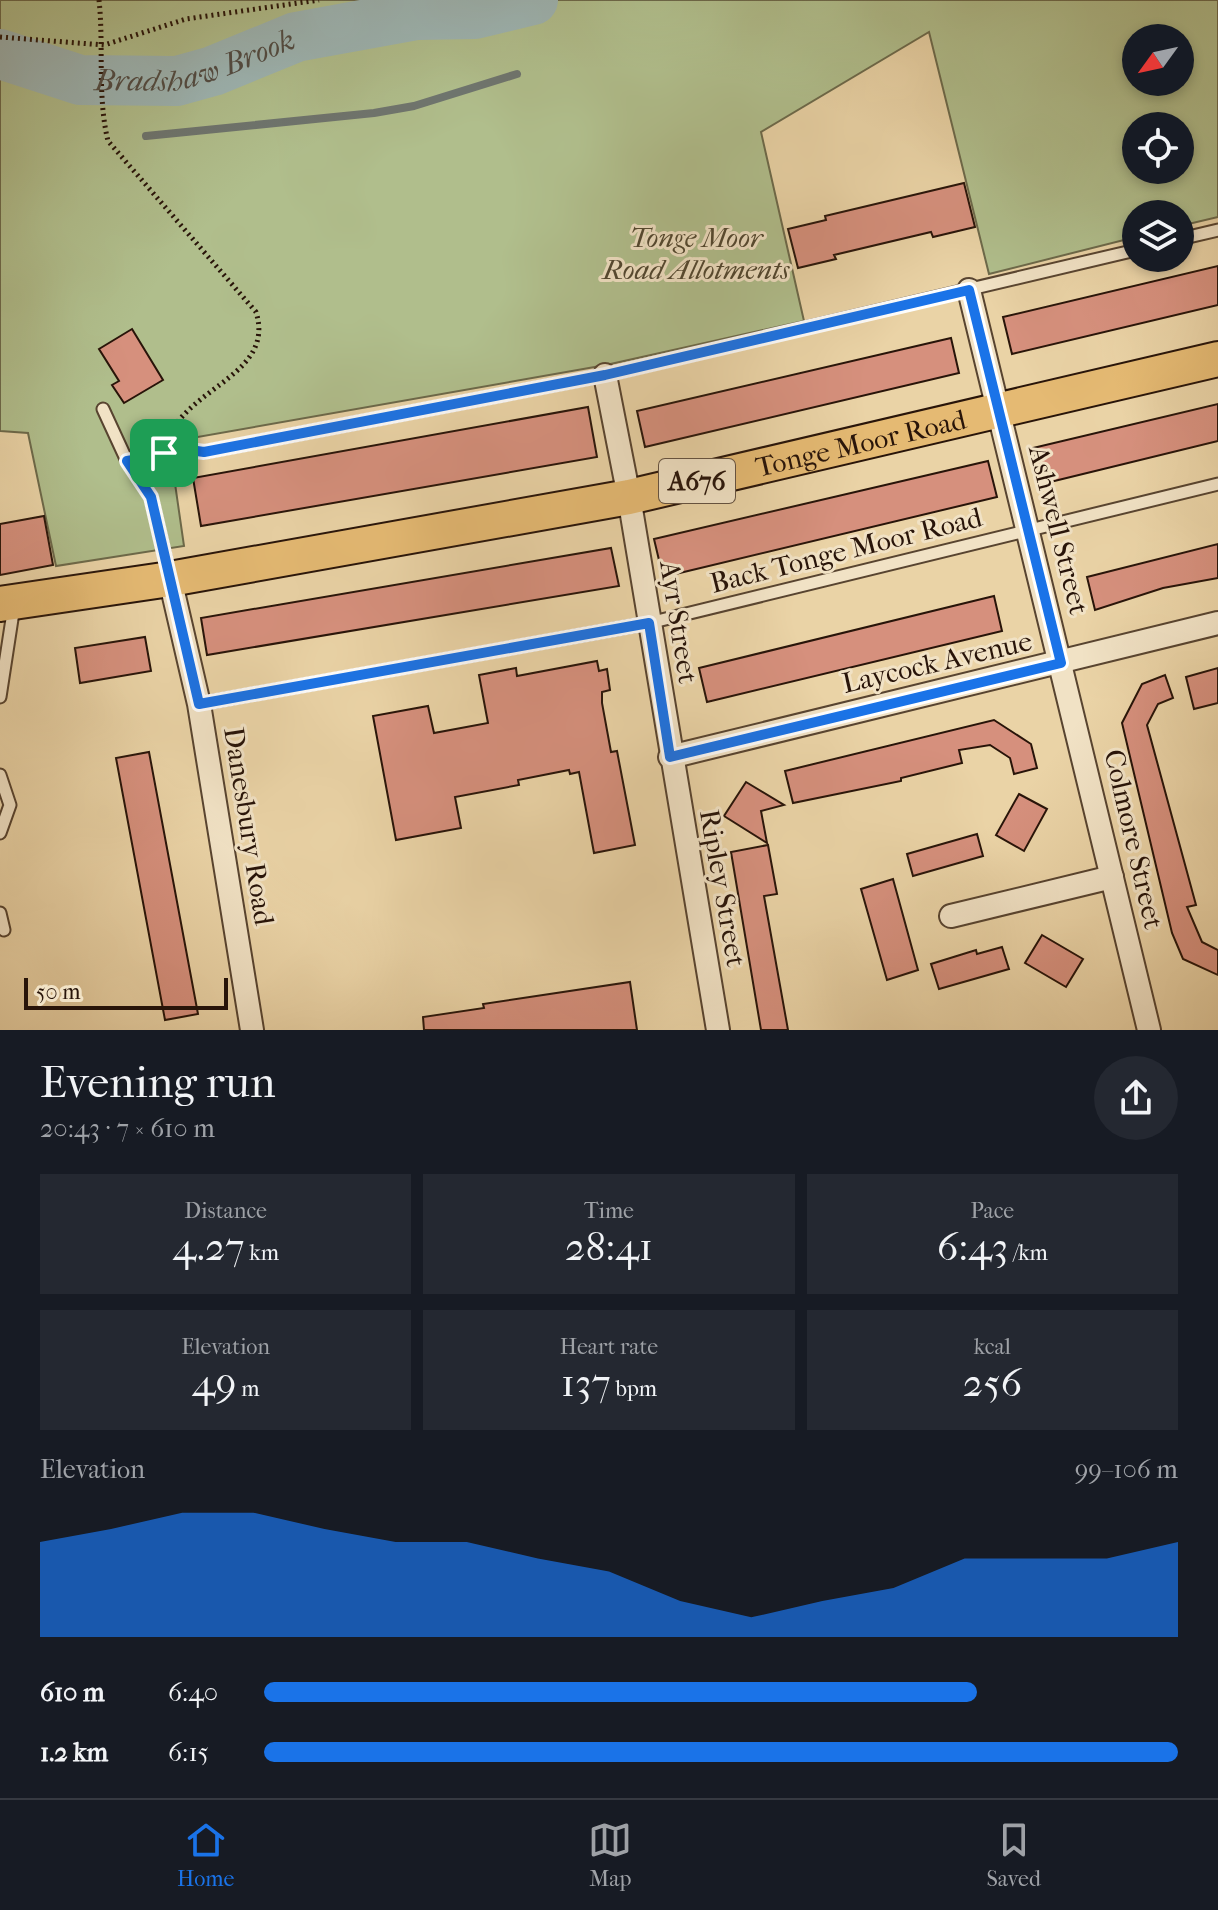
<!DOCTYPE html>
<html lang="en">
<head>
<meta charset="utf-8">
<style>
  :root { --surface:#171b24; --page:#242831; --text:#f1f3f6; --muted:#9ea1a6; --line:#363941; --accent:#1a73e8 }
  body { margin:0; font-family:"IM FELL French Canon",serif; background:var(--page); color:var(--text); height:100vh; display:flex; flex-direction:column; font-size:30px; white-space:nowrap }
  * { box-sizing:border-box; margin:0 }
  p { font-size:26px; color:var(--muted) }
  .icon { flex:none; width:44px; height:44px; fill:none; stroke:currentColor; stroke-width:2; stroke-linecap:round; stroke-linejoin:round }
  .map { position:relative; height:1030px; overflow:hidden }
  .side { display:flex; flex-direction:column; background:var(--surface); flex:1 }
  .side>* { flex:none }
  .needle { width:52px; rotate:237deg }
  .tools { position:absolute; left:1122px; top:24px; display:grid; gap:16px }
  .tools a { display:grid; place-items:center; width:72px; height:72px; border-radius:50%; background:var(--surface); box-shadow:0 4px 12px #0003; font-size:40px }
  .scale { position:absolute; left:24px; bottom:20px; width:204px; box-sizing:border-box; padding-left:8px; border:4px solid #281409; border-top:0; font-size:22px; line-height:28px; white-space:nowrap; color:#281409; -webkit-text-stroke:6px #f1e2c5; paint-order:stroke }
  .pin { position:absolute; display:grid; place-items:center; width:68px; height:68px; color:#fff; margin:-34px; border-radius:16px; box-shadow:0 4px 12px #0006 }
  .round { display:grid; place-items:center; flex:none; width:84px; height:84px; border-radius:42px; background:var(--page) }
  .summary { display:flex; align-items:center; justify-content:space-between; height:136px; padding:0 40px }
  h1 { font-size:44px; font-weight:600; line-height:60px }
  .figures { display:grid; grid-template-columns:repeat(3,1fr); gap:12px; height:136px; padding:8px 40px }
  .figures div { display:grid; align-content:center; border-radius:0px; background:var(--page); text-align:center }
  .figures b { font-size:40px; font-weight:600 }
  .figures small { font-size:22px; font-weight:400 }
  .figures p { font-size:22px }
  .chart { height:224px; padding:16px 40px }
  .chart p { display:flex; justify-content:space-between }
  .chart svg { width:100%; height:144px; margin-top:8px; fill:var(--accent); opacity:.7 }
  ul { padding:0 40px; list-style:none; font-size:26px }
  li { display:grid; grid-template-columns:128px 96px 1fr; align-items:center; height:60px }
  li i { height:20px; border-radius:10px; background:var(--accent) }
  .tab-bar { display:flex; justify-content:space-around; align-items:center; height:112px; border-top:2px solid var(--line); background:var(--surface); font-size:22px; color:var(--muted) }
  .tab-bar a { display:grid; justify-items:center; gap:4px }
  .tab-bar .current { color:var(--accent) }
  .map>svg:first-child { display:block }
  .green { fill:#b0be8c; stroke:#6c694a; stroke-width:2; fill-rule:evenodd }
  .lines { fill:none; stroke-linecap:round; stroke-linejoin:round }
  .stream { stroke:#6e756f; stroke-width:8 }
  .river { stroke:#9db5b3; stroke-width:50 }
  .building { fill:#d6907d; stroke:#281409; stroke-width:2 }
  .service-casing { stroke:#584430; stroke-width:15 }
  .minor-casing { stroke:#584430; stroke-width:26 }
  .primary-casing { stroke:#281409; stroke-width:38 }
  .path { stroke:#281409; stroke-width:5; stroke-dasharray:2 4; stroke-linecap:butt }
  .service { stroke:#f1e2c5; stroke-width:11 }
  .minor { stroke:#f1e2c5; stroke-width:22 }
  .primary { stroke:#e5ba73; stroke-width:34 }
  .route-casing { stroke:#fff; stroke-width:16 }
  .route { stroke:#1a73e8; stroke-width:10 }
  .labels { text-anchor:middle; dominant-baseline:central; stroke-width:6; stroke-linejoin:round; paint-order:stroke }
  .shield { fill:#f1e2c5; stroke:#645241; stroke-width:2 }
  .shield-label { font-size:26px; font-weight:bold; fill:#281409 }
  .park-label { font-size:28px; font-style:italic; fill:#514730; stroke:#f1e2c5 }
  .street-label { font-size:28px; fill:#281409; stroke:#f1e2c5 }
  .water-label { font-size:30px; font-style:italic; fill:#514c44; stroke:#f1e2c5 }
</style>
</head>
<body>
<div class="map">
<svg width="1218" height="1030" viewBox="0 0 1218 1030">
  <rect width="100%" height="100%" fill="#ead3a6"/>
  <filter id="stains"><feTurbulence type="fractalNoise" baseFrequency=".0025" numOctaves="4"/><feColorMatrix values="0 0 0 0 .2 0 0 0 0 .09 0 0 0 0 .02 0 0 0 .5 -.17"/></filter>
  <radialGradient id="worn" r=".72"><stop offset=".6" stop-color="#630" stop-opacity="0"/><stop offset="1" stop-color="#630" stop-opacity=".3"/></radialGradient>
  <!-- green -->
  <path class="green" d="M0,0h1218v217l-38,9v-12h-44v23l-147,37 -60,-242 -168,100 43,189 -198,44 -437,77 15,104 -128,20 -28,-133 -28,-2zM1136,38h44v44h-44zM1136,126h44v44h-44z"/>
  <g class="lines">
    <!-- stream -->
    <polyline class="stream" points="146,136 374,113 414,106 517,74"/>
    <!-- river -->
    <path class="river" id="s1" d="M0,54l80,26 97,1 36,-10 83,-34 121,-22 58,-1 58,-14"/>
  </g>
  <!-- building -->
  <g class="building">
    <polygon points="964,183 975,227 933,237 931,232 834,255 836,259 798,268 788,229 826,220 825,216"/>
    <polygon points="1218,266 1218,305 1012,354 1003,317"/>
    <polygon points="132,329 163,380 124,403 112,385 119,381 99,349"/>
    <polygon points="951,338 959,373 645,447 637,411"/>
    <polygon points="1218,404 1218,441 1042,484 1033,448"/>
    <polygon points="588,407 597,457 201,526 193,478"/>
    <polygon points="988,461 997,497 663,577 654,539"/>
    <polygon points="44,516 53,565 0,575 0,524"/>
    <polygon points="1218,544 1218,578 1163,588 1095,610 1087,577"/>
    <polygon points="611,548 619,586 207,655 201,618"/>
    <polygon points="994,596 1002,631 707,702 699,668"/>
    <polygon points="145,637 151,671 80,683 75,648"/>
    <polygon points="597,661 599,671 607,669 610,690 602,692 602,703 611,752 617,751 635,845 594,853 579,772 570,774 569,770 518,780 519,785 455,797 461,828 396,840 373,716 428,706 434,733 488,723 479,675 516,668 517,676"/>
    <polygon points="1218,668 1218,703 1194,709 1186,677"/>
    <polygon points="1165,675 1173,698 1158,704 1147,725 1196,905 1187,907 1202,942 1218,950 1218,975 1183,959 1172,933 1122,723 1142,684"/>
    <polygon points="994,720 1031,744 1037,768 1014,774 1010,758 990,745 959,750 962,763 901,778 901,781 793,803 785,771"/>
    <polygon points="149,752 198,1014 165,1020 116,758"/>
    <polygon points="746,782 784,805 761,811 767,843 724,816"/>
    <polygon points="1019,794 1047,809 1024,851 996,835"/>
    <polygon points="977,834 983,856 913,876 907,854"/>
    <polygon points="768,845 777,894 764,896 788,1030 761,1030 731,852"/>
    <polygon points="893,879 918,970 887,980 861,889"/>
    <polygon points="1042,935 1083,959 1066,987 1025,963"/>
    <polygon points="1002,947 1009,969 939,989 931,964 976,950 977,954"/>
    <polygon points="630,982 637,1030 424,1030 423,1017 484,1008 483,1004"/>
  </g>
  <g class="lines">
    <!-- service casing -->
    <g class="service-casing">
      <g id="service">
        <polyline points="1180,239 1218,230"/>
        <polyline points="103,409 127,461 151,497 169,574"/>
        <polyline points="204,452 605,375 1136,250"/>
        <polyline points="0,697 14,606"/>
        <polyline points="199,704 649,623 1218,484"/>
        <polyline points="0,775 10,805 0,833"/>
        <polyline points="0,913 4,930"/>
      </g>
    </g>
    <!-- minor casing -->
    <g class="minor-casing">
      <g id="minor">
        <polyline points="969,290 1149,1030"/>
        <polyline points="605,375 629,497 718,1030"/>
        <polyline points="170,579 199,704 252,1030"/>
        <polyline points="670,757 1218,623"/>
        <polyline points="951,916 1112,877"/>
      </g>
    </g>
    <!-- primary casing -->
    <g class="primary-casing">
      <g id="primary">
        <path id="s2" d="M0,604l170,-25 459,-82 589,-138"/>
      </g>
    </g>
    <!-- path -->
    <g class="path">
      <path d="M99,0c5,46 -2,96 9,141l148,171c19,60 -62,74 -86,122 -7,15 -6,31 -6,48"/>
      <polyline points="0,37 104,45 186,19 319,0"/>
      <polyline points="146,457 187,450"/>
    </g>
    <!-- service -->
    <use href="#service" class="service"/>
    <!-- minor -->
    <use href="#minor" class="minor"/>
    <!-- primary -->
    <use href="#primary" class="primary"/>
  </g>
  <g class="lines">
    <!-- route casing -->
    <g class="route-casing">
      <polygon id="route" points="969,290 1061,663 670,757 649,623 199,704 151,497 127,461 190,450 204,452 605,375"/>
    </g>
    <!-- route -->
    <use href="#route" class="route"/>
  </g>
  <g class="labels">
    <!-- shield labels -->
    <rect class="shield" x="659" y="459" width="76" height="44" rx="6"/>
    <g class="shield-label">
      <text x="697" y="481">A676</text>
    </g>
    <!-- park labels -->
    <g class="park-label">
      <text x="696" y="237">Tonge Moor<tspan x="696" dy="32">Road Allotments</tspan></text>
    </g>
    <!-- street labels -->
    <g class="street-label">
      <text stroke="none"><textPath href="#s2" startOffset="876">Tonge Moor Road</textPath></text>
      <text transform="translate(1059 530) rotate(76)">Ashwell Street</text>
      <text transform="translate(846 550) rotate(-14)">Back Tonge Moor Road</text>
      <text transform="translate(679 622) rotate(81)">Ayr Street</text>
      <text transform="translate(937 662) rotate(-13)">Laycock Avenue</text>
      <text transform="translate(249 826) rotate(81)">Danesbury Road</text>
      <text transform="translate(1134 839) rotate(77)">Colmore Street</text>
      <text transform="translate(723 888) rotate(80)">Ripley Street</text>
    </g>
    <!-- water labels -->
    <g class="water-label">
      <text stroke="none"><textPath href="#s1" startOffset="202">Bradshaw Brook</textPath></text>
    </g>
  </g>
  <rect width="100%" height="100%" filter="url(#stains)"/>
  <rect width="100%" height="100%" fill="url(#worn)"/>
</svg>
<div class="tools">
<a><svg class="needle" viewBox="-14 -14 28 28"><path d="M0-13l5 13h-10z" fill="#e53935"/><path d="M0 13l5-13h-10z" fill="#9ea1a6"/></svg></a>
<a><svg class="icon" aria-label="locate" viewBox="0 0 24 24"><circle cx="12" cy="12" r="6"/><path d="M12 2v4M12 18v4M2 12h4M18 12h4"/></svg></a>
<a><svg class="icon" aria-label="layers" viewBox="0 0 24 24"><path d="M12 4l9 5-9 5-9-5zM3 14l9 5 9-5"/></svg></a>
</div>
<div class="scale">50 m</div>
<div class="pin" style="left:164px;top:453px;background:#1e9e55"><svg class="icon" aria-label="arrive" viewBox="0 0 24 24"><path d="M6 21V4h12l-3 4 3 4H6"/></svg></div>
</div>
<section class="side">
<div class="summary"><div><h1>Evening run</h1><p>20:43 · 7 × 610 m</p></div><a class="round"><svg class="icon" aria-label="share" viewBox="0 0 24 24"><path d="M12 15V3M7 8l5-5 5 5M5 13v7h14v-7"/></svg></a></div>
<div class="figures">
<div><p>Distance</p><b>4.27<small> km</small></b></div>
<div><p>Time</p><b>28:41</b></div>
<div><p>Pace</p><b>6:43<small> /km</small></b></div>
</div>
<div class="figures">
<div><p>Elevation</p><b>49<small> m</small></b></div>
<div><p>Heart rate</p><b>137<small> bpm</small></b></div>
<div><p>kcal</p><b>256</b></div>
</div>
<div class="chart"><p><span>Elevation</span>99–106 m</p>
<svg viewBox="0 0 160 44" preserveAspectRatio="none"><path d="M0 44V15L10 11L20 6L30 6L40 11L50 15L60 15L70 20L80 24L90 33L100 38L110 33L120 29L130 20L140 20L150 20L160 15V44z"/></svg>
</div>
<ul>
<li><b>610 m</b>6:40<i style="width:78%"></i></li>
<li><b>1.2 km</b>6:15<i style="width:100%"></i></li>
</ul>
</section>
<nav class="tab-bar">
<a class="current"><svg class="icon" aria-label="home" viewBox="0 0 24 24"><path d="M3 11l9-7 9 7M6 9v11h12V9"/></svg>Home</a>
<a><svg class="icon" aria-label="map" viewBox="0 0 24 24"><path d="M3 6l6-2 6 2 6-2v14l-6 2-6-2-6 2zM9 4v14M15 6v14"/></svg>Map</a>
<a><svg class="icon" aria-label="saved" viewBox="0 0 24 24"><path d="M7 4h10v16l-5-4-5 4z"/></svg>Saved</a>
</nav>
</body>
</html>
